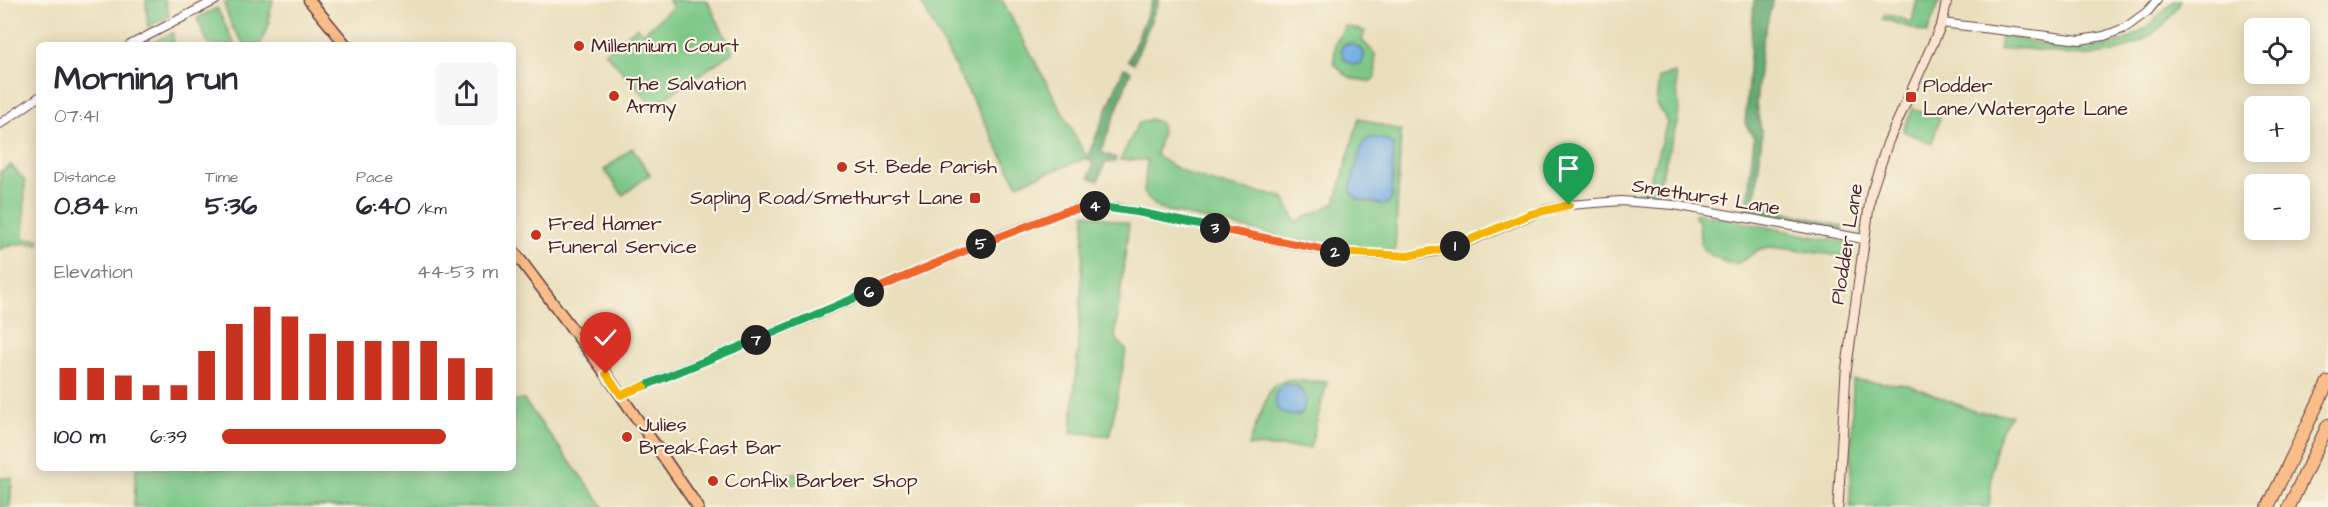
<!DOCTYPE html>
<html lang="en">
<head>
<meta charset="utf-8">
<style>
  :root { --surface:#fff; --page:#f7f7f7; --text:#2b2b33; --muted:#7c7c81; --accent:#c8321e }
  body { margin:0; font-family:"Architects Daughter",sans-serif; background:var(--page); color:var(--text); height:100vh; display:flex; flex-direction:column; font-size:22px; white-space:nowrap }
  * { box-sizing:border-box; margin:0 }
  p { font-size:20px; color:var(--muted) }
  .icon { flex:none; width:33px; height:33px; fill:none; stroke:currentColor; stroke-width:2; stroke-linecap:round; stroke-linejoin:round }
  .map { position:relative; flex:1; overflow:hidden }
  .panel { position:absolute; left:36px; top:42px; width:480px; height:429px; display:flex; flex-direction:column; background:var(--surface); border-radius:9px; box-shadow:0 3px 15px #0003 }
  .panel>* { flex:none }
  .tools { position:absolute; left:2244px; top:18px; display:grid; gap:12px }
  .tools a { display:grid; place-items:center; width:66px; height:66px; border-radius:9px; background:var(--surface); box-shadow:0 3px 15px #0003; font-size:30px }
  .pin { position:absolute; display:grid; place-items:center; width:51px; height:51px; color:#fff; margin:-62px -26px; border-radius:50% 50% 50% 0; rotate:-45deg; box-shadow:0 0 6px #0007 }
  .pin .icon { rotate:45deg }
  .km { position:absolute; width:30px; height:30px; margin:-15px; border-radius:50%; background:#222; color:#fff; font-size:16px; line-height:30px; text-align:center }
  .round { display:grid; place-items:center; flex:none; width:63px; height:63px; border-radius:9px; background:var(--page) }
  .head { display:flex; align-items:center; justify-content:space-between; height:102px; padding:0 18px }
  h1 { font-size:33px; font-weight:700; line-height:45px }
  .metrics { display:grid; grid-template-columns:repeat(3,1fr); gap:9px; height:102px; padding:6px 18px }
  .metrics div { display:grid; align-content:center }
  .metrics b { font-size:26px; font-weight:700 }
  .metrics small { font-size:16px; font-weight:400 }
  .metrics p { font-size:16px }
  .chart { height:168px; padding:12px 18px }
  .chart p { display:flex; justify-content:space-between }
  .chart svg { width:100%; height:108px; margin-top:6px; stroke:var(--accent); stroke-width:6 }
  ul { padding:0 18px; list-style:none; font-size:20px }
  li { display:grid; grid-template-columns:96px 72px 1fr; align-items:center; height:45px }
  li i { height:15px; border-radius:8px; background:var(--accent) }
  .map>svg:first-child { display:block }
  .green { fill:#7cc786; stroke:#637358; stroke-width:1.5 }
  .forest { fill:#65ac73; stroke:#58664f; stroke-width:1.5 }
  .water { fill:#72ade3; stroke:#5e6687; stroke-width:1.5 }
  .lines { fill:none; stroke-linecap:round; stroke-linejoin:round }
  .tertiary-casing { stroke:#623c41; stroke-width:10 }
  .secondary-casing { stroke:#623c41; stroke-width:11 }
  .primary-casing { stroke:#623c41; stroke-width:13 }
  .motorway-casing { stroke:#623c41; stroke-width:14 }
  .tertiary { stroke:#fff; stroke-width:8 }
  .secondary { stroke:#fce5d0; stroke-width:9 }
  .primary { stroke:#f8bd89; stroke-width:10 }
  .motorway { stroke:#f8bd89; stroke-width:12 }
  .split-1-casing { stroke:#fff; stroke-width:12 }
  .split-2-casing { stroke:#fff; stroke-width:12 }
  .split-3-casing { stroke:#fff; stroke-width:12 }
  .split-4-casing { stroke:#fff; stroke-width:12 }
  .split-5-casing { stroke:#fff; stroke-width:12 }
  .split-6-casing { stroke:#fff; stroke-width:12 }
  .split-7-casing { stroke:#fff; stroke-width:12 }
  .split-8-casing { stroke:#fff; stroke-width:12 }
  .split-9-casing { stroke:#fff; stroke-width:12 }
  .split-1 { stroke:#f5b400; stroke-width:8 }
  .split-2 { stroke:#f5b400; stroke-width:8 }
  .split-3 { stroke:#f0652b; stroke-width:8 }
  .split-4 { stroke:#22a559; stroke-width:8 }
  .split-5 { stroke:#f0652b; stroke-width:8 }
  .split-6 { stroke:#f0652b; stroke-width:8 }
  .split-7 { stroke:#22a559; stroke-width:8 }
  .split-8 { stroke:#22a559; stroke-width:8 }
  .split-9 { stroke:#f5b400; stroke-width:8 }
  .poi-dot { fill:#c8321e; stroke:#fcf5e5; stroke-width:2 }
  .labels { text-anchor:middle; dominant-baseline:central; stroke-width:4.5; stroke-linejoin:round; paint-order:stroke }
  .poi-label { font-size:20px; fill:#4a1f2b; stroke:#fcf5e5; text-anchor:start }
  .street-label { font-size:20px; fill:#4a1f2b; stroke:#fcf5e5 }
</style>
</head>
<body>
<div class="map">
<svg width="2328" height="507" viewBox="0 0 2328 507">
  <rect width="100%" height="100%" fill="#fcf5e5"/>
  <filter id="ink" filterUnits="userSpaceOnUse"><feTurbulence type="fractalNoise" baseFrequency=".0167" numOctaves="2"/><feDisplacementMap in="SourceGraphic" scale="12" xChannelSelector="R" yChannelSelector="G"/><feConvolveMatrix kernelMatrix="1 2 1 2 8 2 1 2 1" color-interpolation-filters="sRGB"/></filter>
  <filter id="wash" filterUnits="userSpaceOnUse"><feTurbulence type="fractalNoise" baseFrequency=".008" numOctaves="4" result="noise"/><feDisplacementMap in="SourceGraphic" scale="24" xChannelSelector="R" yChannelSelector="G"/><feGaussianBlur stdDeviation="1.35" result="paint"/><feColorMatrix in="noise" values="0 0 0 0 0 0 0 0 0 0 0 0 0 0 0 0 0 1.4 0 .05"/><feComposite in="paint" operator="in"/></filter>
  <g filter="url(#wash)">
    <rect width="100%" height="100%" fill="#e9dfbc"/>
    <!-- green -->
    <g class="green">
      <polygon points="146,0 165,0 169,16 148,27"/>
      <polygon points="232,0 273,0 268,20 270,22 260,45 245,45 232,27 224,4"/>
      <polygon points="668,0 707,0 733,52 653,106 605,52 637,27 643,33 673,7"/>
      <polygon points="920,0 1002,0 1087,158 1017,184"/>
      <polygon points="1917,0 1940,0 1927,33 1883,19 1885,14 1912,22"/>
      <path d="M2174,0h7c-19,38 -62,58 -104,55 -27,-1 -50,-10 -78,-5l2,-14c76,13 116,31 173,-36z"/>
      <polygon points="217,8 235,45 209,45 197,18"/>
      <path d="M1345,26l20,5 -3,9 13,14 1,23 -4,4c-18,0 -27,-4 -38,-18l1,-19z"/>
      <polygon points="173,33 173,45 146,45"/>
      <polygon points="1675,73 1679,109 1678,119 1655,198 1635,196 1635,194 1647,189 1667,123 1663,113 1656,104 1659,77"/>
      <polygon points="1913,108 1940,118 1932,143 1903,131"/>
      <path d="M1359,118l42,13 -6,120c-80,-2 -159,-26 -237,-42l-14,-16 3,-33h-27l18,-36 12,-5 11,4 1,9 -6,23c36,28 83,33 127,42l13,25 39,-19z"/>
      <polygon points="632,148 650,174 623,195 604,170"/>
      <path d="M11,165l14,16 -1,58h15v5c-13,0 -28,-2 -39,6v-78z"/>
      <polygon points="1085,213 1129,224 1115,337 1126,350 1110,436 1071,432 1078,348"/>
      <path d="M1696,213l151,30 5,2v15l-10,-4 -71,-9c-18,1 -19,11 -34,16 -6,2 -12,-1 -18,-4 -23,-9 -18,-16 -20,-38l-5,-4z"/>
      <polygon points="1287,380 1327,382 1310,448 1248,446 1269,392 1274,385"/>
      <path d="M1853,380l56,5 68,27 35,3c-22,22 -19,62 -23,92h-139z"/>
      <polygon points="523,399 604,507 134,507 136,468 513,468 513,401"/>
      <polygon points="803,471 806,481 789,485 787,475"/>
      <polygon points="0,478 12,478 10,507 0,507"/>
    </g>
    <!-- forest -->
    <g class="forest">
      <polygon points="1153,0 1159,0 1134,63 1128,61"/>
      <polygon points="1754,0 1773,0 1761,47 1756,105 1762,135 1755,204 1844,227 1840,232 1746,213 1754,138 1745,123"/>
      <polygon points="1124,68 1131,71 1101,152 1116,158 1115,162 1105,163 1098,181 1089,177 1093,165 1087,158"/>
    </g>
    <!-- water -->
    <g class="water">
      <polygon points="1345,44 1353,44 1363,50 1364,56 1362,63 1353,65 1344,59 1341,49"/>
      <path d="M1370,138c10,0 17,0 24,8l-2,50 -2,6 -5,3 -28,-6 -6,-6v-8l12,-43z"/>
      <path d="M1285,384l14,3 7,11 -3,15c-10,5 -19,3 -27,-6l-1,-14z"/>
    </g>
  </g>
  <g filter="url(#ink)">
    <g class="lines">
      <!-- tertiary casing -->
      <g class="tertiary-casing">
        <g id="tertiary">
          <polyline points="1942,23 2080,40 2104,36 2125,28 2148,11 2157,0"/>
          <polyline points="130,45 216,0"/>
          <polyline points="0,124 39,97"/>
          <polyline points="621,395 819,314 1002,235 1066,211 1082,207 1117,208 1316,249 1372,255 1409,256 1433,252 1473,240 1544,210 1569,205 1621,201 1674,205 1864,239"/>
        </g>
      </g>
      <!-- secondary casing -->
      <g class="secondary-casing">
        <polyline id="secondary" points="1838,507 1846,372 1871,193 1888,142 1942,23 1947,0"/>
      </g>
      <!-- primary casing -->
      <g class="primary-casing">
        <g id="primary">
          <polyline points="309,0 346,45"/>
          <polyline points="513,250 606,374 698,507"/>
        </g>
      </g>
      <!-- motorway casing -->
      <g class="motorway-casing">
        <g id="motorway">
          <polyline points="2268,507 2328,382"/>
          <polyline points="2289,507 2328,425"/>
        </g>
      </g>
      <!-- tertiary -->
      <use href="#tertiary" class="tertiary"/>
      <!-- secondary -->
      <use href="#secondary" class="secondary"/>
      <!-- primary -->
      <use href="#primary" class="primary"/>
      <!-- motorway -->
      <use href="#motorway" class="motorway"/>
    </g>
  </g>
  <g class="lines" filter="url(#ink)">
    <!-- split-1 casing -->
    <g class="split-1-casing">
      <polyline id="split-1" points="1455,246 1531,214 1569,205"/>
    </g>
    <!-- split-2 casing -->
    <g class="split-2-casing">
      <polyline id="split-2" points="1335,252 1408,256 1455,246"/>
    </g>
    <!-- split-3 casing -->
    <g class="split-3-casing">
      <polyline id="split-3" points="1215,228 1335,252"/>
    </g>
    <!-- split-4 casing -->
    <g class="split-4-casing">
      <polyline id="split-4" points="1095,206 1137,212 1215,228"/>
    </g>
    <!-- split-5 casing -->
    <g class="split-5-casing">
      <polyline id="split-5" points="981,244 1066,211 1095,206"/>
    </g>
    <!-- split-6 casing -->
    <g class="split-6-casing">
      <polyline id="split-6" points="869,292 981,244"/>
    </g>
    <!-- split-7 casing -->
    <g class="split-7-casing">
      <polyline id="split-7" points="756,340 869,292"/>
    </g>
    <!-- split-8 casing -->
    <g class="split-8-casing">
      <polyline id="split-8" points="644,386 756,340"/>
    </g>
    <!-- split-9 casing -->
    <g class="split-9-casing">
      <polyline id="split-9" points="606,374 621,395 644,386"/>
    </g>
    <!-- split-1 -->
    <use href="#split-1" class="split-1"/>
    <!-- split-2 -->
    <use href="#split-2" class="split-2"/>
    <!-- split-3 -->
    <use href="#split-3" class="split-3"/>
    <!-- split-4 -->
    <use href="#split-4" class="split-4"/>
    <!-- split-5 -->
    <use href="#split-5" class="split-5"/>
    <!-- split-6 -->
    <use href="#split-6" class="split-6"/>
    <!-- split-7 -->
    <use href="#split-7" class="split-7"/>
    <!-- split-8 -->
    <use href="#split-8" class="split-8"/>
    <!-- split-9 -->
    <use href="#split-9" class="split-9"/>
  </g>
  <!-- markers -->
  <g class="poi-dot">
    <circle cx="579" cy="46" r="6"/>
    <circle cx="614" cy="96" r="6"/>
    <rect x="1905" y="91" width="12" height="12" rx="3"/>
    <circle cx="842" cy="167" r="6"/>
    <rect x="969" y="192" width="12" height="12" rx="3"/>
    <circle cx="536" cy="235" r="6"/>
    <circle cx="627" cy="437" r="6"/>
    <circle cx="713" cy="481" r="6"/>
  </g>
  <g class="labels">
    <!-- poi labels -->
    <g class="poi-label">
      <text x="591" y="46">Millennium Court</text>
      <text x="626" y="84">The Salvation<tspan x="626" dy="23">Army</tspan></text>
      <text x="1923" y="86">Plodder<tspan x="1923" dy="23">Lane/Watergate Lane</tspan></text>
      <text x="854" y="167">St. Bede Parish</text>
      <text x="963" y="198" text-anchor="end">Sapling Road/Smethurst Lane</text>
      <text x="548" y="224">Fred Hamer<tspan x="548" dy="23">Funeral Service</tspan></text>
      <text x="639" y="425">Julies<tspan x="639" dy="23">Breakfast Bar</tspan></text>
      <text x="725" y="481">Conflix Barber Shop</text>
    </g>
    <!-- street labels -->
    <g class="street-label">
      <text transform="translate(1706 197) rotate(9)">Smethurst Lane</text>
      <text transform="translate(1847 244) rotate(-81)">Plodder Lane</text>
    </g>
  </g>
</svg>
<div class="tools">
<a><svg class="icon" aria-label="locate" viewBox="0 0 24 24"><circle cx="12" cy="12" r="6"/><path d="M12 2v4M12 18v4M2 12h4M18 12h4"/></svg></a>
<a>+</a>
<a>−</a>
</div>
<div class="pin" style="left:1569px;top:205px;background:#1e9e55"><svg class="icon" aria-label="arrive" viewBox="0 0 24 24"><path d="M6 21V4h12l-3 4 3 4H6"/></svg></div>
<div class="pin" style="left:606px;top:374px;background:#d93025"><svg class="icon" aria-label="check" viewBox="0 0 24 24"><path d="M5 12l5 5 9-10"/></svg></div>
<b class="km" style="left:1455px;top:246px">1</b>
<b class="km" style="left:1335px;top:252px">2</b>
<b class="km" style="left:1215px;top:228px">3</b>
<b class="km" style="left:1095px;top:206px">4</b>
<b class="km" style="left:981px;top:244px">5</b>
<b class="km" style="left:869px;top:292px">6</b>
<b class="km" style="left:756px;top:340px">7</b>
<section class="panel">
<div class="head"><div><h1>Morning run</h1><p>07:41</p></div><a class="round"><svg class="icon" aria-label="share" viewBox="0 0 24 24"><path d="M12 15V3M7 8l5-5 5 5M5 13v7h14v-7"/></svg></a></div>
<div class="metrics">
<div><p>Distance</p><b>0.84<small> km</small></b></div>
<div><p>Time</p><b>5:36</b></div>
<div><p>Pace</p><b>6:40<small> /km</small></b></div>
</div>
<div class="chart"><p><span>Elevation</span>44–53 m</p>
<svg viewBox="0 0 160 44" preserveAspectRatio="none"><path d="M5 44V31M15 44V31M25 44V34M35 44V38M45 44V38M55 44V24M65 44V13M75 44V6M85 44V10M95 44V17M105 44V20M115 44V20M125 44V20M135 44V20M145 44V27M155 44V31"/></svg>
</div>
<ul>
<li><b>100 m</b>6:39<i style="width:81%"></i></li>
</ul>
</section>
</div>
</body>
</html>
